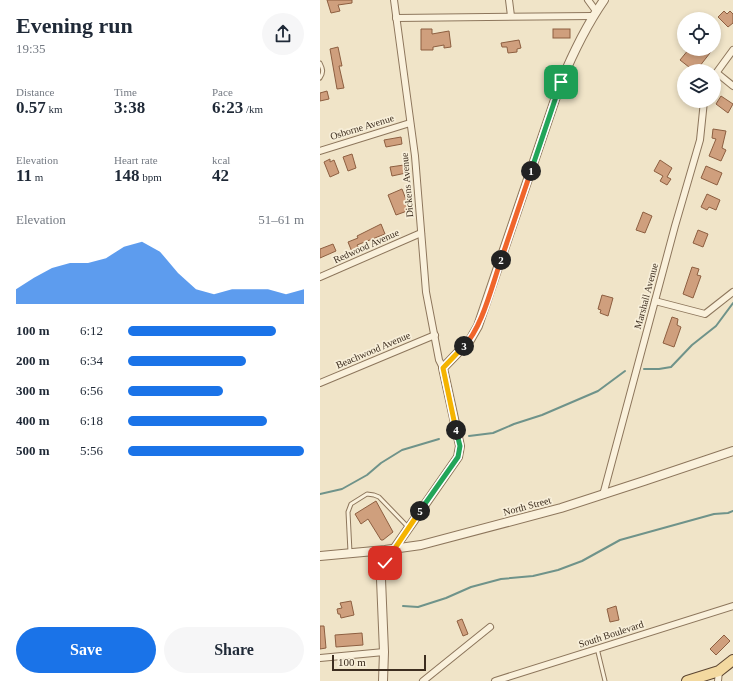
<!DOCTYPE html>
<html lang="en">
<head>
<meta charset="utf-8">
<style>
  :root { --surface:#fff; --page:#f6f6f7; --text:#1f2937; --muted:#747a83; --accent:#1a73e8 }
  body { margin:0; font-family:Georgia,serif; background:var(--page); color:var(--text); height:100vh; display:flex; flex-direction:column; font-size:15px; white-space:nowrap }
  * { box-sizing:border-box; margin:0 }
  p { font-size:13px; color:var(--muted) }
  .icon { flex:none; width:22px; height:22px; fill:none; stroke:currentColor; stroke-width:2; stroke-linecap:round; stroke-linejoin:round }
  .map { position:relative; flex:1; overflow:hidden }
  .side { display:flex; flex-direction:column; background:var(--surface); width:320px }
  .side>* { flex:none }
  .fabs { position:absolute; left:357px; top:12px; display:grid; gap:8px }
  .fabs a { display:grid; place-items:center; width:44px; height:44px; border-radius:50%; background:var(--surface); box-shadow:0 2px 6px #0003; font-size:20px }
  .scale { position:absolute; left:12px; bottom:10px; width:94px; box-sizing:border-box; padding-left:4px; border:2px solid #3d2e20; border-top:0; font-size:11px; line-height:14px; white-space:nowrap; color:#3d2e20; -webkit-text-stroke:3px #f7eed8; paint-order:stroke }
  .pin { position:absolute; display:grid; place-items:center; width:34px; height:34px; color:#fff; margin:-17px; border-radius:8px; box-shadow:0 2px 6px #0006 }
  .km { position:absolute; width:20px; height:20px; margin:-10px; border-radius:50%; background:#222; color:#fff; font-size:11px; line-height:20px; text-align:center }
  .round { display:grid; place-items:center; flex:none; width:42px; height:42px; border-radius:21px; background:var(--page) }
  .summary { display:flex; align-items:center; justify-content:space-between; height:68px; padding:0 16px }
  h1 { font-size:22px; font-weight:800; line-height:30px }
  .stats { display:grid; grid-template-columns:repeat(3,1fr); gap:6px; height:68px; padding:4px 16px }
  .stats div { display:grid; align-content:center }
  .stats b { font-size:17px; font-weight:800 }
  .stats small { font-size:11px; font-weight:400 }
  .stats p { font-size:11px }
  .chart { height:112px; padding:8px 16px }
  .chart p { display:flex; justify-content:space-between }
  .chart svg { width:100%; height:72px; margin-top:4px; fill:var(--accent); opacity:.7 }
  .primary-button { display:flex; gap:8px; margin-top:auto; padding:8px 16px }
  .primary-button a { flex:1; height:46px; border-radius:24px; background:var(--accent); color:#fff; font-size:16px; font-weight:800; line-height:46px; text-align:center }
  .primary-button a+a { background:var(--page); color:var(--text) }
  ul { padding:0 16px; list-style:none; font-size:13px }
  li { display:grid; grid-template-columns:64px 48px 1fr; align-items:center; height:30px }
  li i { height:10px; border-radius:5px; background:var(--accent) }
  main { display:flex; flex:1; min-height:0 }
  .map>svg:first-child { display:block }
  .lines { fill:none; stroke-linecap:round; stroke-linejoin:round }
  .stream { stroke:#6f938a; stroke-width:2 }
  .building { fill:#cf9f7d; stroke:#8d5f41 }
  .service-casing { stroke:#8d765c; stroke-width:5 }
  .minor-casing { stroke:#8d765c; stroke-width:8 }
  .tertiary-casing { stroke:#8d765c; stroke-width:10 }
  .primary-casing { stroke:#5b4430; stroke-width:12 }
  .service { stroke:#faf1dc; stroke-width:3 }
  .minor { stroke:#faf1dc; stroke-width:6 }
  .tertiary { stroke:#faf1dc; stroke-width:8 }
  .primary { stroke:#f3d9a0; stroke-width:10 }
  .split-1-casing { stroke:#fff; stroke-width:8 }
  .split-2-casing { stroke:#fff; stroke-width:8 }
  .split-3-casing { stroke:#fff; stroke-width:8 }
  .split-4-casing { stroke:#fff; stroke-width:8 }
  .split-5-casing { stroke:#fff; stroke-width:8 }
  .split-6-casing { stroke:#fff; stroke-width:8 }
  .split-1 { stroke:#22a559; stroke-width:5 }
  .split-2 { stroke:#f0652b; stroke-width:5 }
  .split-3 { stroke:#f0652b; stroke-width:5 }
  .split-4 { stroke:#f5b400; stroke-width:5 }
  .split-5 { stroke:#22a559; stroke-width:5 }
  .split-6 { stroke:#f5b400; stroke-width:5 }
  .labels { text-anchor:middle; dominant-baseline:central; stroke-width:3.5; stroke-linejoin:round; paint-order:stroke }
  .street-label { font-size:10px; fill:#3d2e20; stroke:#f7eed8 }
</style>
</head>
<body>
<main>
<section class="side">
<div class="summary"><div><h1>Evening run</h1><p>19:35</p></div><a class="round"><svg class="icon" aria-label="share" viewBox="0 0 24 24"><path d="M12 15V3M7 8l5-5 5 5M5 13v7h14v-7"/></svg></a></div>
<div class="stats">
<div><p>Distance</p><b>0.57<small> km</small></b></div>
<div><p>Time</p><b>3:38</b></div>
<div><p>Pace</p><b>6:23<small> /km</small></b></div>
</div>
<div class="stats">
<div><p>Elevation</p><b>11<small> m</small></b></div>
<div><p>Heart rate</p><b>148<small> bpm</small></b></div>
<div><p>kcal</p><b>42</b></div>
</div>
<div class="chart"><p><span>Elevation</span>51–61 m</p>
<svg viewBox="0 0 160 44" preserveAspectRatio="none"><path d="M0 44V35L10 28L20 22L30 19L40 19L50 16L60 9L70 6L80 12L90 25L100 35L110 38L120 35L130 35L140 35L150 38L160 35V44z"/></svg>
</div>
<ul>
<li><b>100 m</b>6:12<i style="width:84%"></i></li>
<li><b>200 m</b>6:34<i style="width:67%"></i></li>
<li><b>300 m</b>6:56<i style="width:54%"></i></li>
<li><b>400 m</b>6:18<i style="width:79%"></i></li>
<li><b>500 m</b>5:56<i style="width:100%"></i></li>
</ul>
<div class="primary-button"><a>Save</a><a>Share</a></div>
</section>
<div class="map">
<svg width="413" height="681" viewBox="0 0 413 681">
  <rect width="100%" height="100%" fill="#f0e4c8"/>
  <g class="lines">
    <!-- stream -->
    <g class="stream">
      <polyline points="324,369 339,369 351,367 372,345 396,326 413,303"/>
      <polyline points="149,436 173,433 194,424 222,415 278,391 305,371"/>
      <polyline points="0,494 22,489 47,475 61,463 82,450 119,439"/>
      <polyline points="83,606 98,607 126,598 151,587 181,579 213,576 238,570 262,561 300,540 394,514 408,513 413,511"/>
    </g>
  </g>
  <!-- building -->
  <g class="building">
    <polygon points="7,0 32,0 32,3 18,5 20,11 11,13"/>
    <polygon points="404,11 407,14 410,11 413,14 413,23 408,27 398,17"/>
    <polygon points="101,29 112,29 112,34 129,31 131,47 124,48 124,45 113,47 113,50 101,50"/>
    <rect x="233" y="29" width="17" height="9"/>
    <polygon points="199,40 201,48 197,49 197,52 188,53 187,47 182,47 181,43"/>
    <polygon points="18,47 22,66 19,66 24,88 17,89 10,49"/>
    <polygon points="369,49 393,49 376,71 374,71 360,60"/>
    <polygon points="7,91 9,99 0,101 0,93"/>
    <polygon points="401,96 413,104 408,113 396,104"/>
    <polygon points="393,129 406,131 402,148 406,150 401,161 389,156 396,139 392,138"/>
    <polygon points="81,137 82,144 66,147 64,140"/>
    <polygon points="32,154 36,168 28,171 23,157"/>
    <polygon points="10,159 10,162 14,160 19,173 10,177 4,162"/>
    <polygon points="340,160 352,168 347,177 351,179 347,185 340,181 343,176 334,171"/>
    <polygon points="84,165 86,173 72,176 70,167"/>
    <polygon points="386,166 402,173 397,185 381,178"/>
    <polygon points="82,189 90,210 76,215 68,195"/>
    <polygon points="387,194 400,200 396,210 389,207 387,210 381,207"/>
    <polygon points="323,212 332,216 325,233 316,230"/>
    <polygon points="61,224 65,234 37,245 39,249 32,252 28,242 38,238 37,236"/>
    <polygon points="378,230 388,234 383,247 373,243"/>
    <polygon points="13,244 16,251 0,258 0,249"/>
    <polygon points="372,267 379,269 377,275 381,276 373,298 363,294"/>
    <polygon points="282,295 293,298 288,316 280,313 281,310 278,309"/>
    <polygon points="352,317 358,319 357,325 361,327 354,347 343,343"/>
    <polygon points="56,501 73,532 63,540 61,540 48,519 41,524 35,514"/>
    <polygon points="31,601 34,615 21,618 20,614 18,614 17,609 22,608 20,603"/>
    <polygon points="296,606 299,620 290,622 287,609"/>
    <polygon points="142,619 148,634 143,636 137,621"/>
    <polygon points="0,626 4,626 6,648 0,649"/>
    <polygon points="42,633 43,645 16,647 15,635"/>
    <polygon points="404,635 410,641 396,655 390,649"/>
  </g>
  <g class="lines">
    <!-- service casing -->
    <g class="service-casing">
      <g id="service">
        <path d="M0,63c3,6 4,9 0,15"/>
        <polyline points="30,552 28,512 31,504 47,494 54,495 59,497 88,527"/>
        <polyline points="277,648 285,681"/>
      </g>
    </g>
    <!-- minor casing -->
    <g class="minor-casing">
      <g id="minor">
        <polyline points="74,0 95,156 106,292 119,360 123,368"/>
        <polyline points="189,0 191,16"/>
        <polyline points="268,0 276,11"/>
        <polyline points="76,18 273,16"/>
        <polyline points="397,73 413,86"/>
        <polyline points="394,76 413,50"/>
        <polyline points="0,151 90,123"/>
        <polyline points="0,277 101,233"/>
        <polyline points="335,301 385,314 413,292"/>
        <polyline points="0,383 115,335"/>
        <polyline points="283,495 355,226 380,140 384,101"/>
        <polyline points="0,658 64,652"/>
        <polyline points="103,681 170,627"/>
        <polyline points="175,681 413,606"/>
        <polyline points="398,681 399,671"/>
      </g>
    </g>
    <!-- tertiary casing -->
    <g class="tertiary-casing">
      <g id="tertiary">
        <polyline points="0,556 65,550 101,545 241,508 324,481 413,451"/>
        <path d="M63,681l1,-29 -3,-73 4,-16 9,-14 64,-92 2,-11 -17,-78 27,-28 8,-14 83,-244c12,-29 25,-56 43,-82"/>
      </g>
    </g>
    <!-- primary casing -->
    <g class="primary-casing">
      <polyline id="primary" points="367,681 399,671 413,660"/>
    </g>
    <!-- service -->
    <use href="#service" class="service"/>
    <!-- minor -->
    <use href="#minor" class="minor"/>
    <!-- tertiary -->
    <use href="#tertiary" class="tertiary"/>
    <!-- primary -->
    <use href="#primary" class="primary"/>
  </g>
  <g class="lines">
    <!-- split-1 casing -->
    <g class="split-1-casing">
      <polyline id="split-1" points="211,171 241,82"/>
    </g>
    <!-- split-2 casing -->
    <g class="split-2-casing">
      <polyline id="split-2" points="181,260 211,171"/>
    </g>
    <!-- split-3 casing -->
    <g class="split-3-casing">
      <path id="split-3" d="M144,346c18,-18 28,-61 37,-86"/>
    </g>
    <!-- split-4 casing -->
    <g class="split-4-casing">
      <polyline id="split-4" points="136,430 123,368 144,346"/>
    </g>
    <!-- split-5 casing -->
    <g class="split-5-casing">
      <polyline id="split-5" points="100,511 138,457 140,446 136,430"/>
    </g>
    <!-- split-6 casing -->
    <g class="split-6-casing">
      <polyline id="split-6" points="65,563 100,511"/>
    </g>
    <!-- split-1 -->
    <use href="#split-1" class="split-1"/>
    <!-- split-2 -->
    <use href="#split-2" class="split-2"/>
    <!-- split-3 -->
    <use href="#split-3" class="split-3"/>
    <!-- split-4 -->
    <use href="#split-4" class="split-4"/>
    <!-- split-5 -->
    <use href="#split-5" class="split-5"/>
    <!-- split-6 -->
    <use href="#split-6" class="split-6"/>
  </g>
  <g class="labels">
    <!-- street labels -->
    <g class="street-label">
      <text transform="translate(42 127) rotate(-17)">Osborne Avenue</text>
      <text transform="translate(87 185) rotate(-95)">Dickens Avenue</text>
      <text transform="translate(46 246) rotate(-24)">Redwood Avenue</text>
      <text transform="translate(326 296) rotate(-75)">Marshall Avenue</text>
      <text transform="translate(53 350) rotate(-23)">Beachwood Avenue</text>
      <text transform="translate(207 506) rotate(-15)">North Street</text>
      <text transform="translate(291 634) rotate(-18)">South Boulevard</text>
    </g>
  </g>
</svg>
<div class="fabs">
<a><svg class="icon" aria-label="locate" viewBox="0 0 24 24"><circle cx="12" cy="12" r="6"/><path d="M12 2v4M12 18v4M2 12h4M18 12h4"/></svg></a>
<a><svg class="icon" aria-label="layers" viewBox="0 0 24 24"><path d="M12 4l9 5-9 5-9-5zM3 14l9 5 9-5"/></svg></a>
</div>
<div class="scale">100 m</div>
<div class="pin" style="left:241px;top:82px;background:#1e9e55"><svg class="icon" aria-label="arrive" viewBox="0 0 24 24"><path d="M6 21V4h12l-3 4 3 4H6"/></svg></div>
<div class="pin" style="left:65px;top:563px;background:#d93025"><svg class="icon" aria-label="check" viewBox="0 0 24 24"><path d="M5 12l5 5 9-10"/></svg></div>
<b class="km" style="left:211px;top:171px">1</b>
<b class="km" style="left:181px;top:260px">2</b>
<b class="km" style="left:144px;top:346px">3</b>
<b class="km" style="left:136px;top:430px">4</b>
<b class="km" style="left:100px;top:511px">5</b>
</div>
</main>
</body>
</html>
